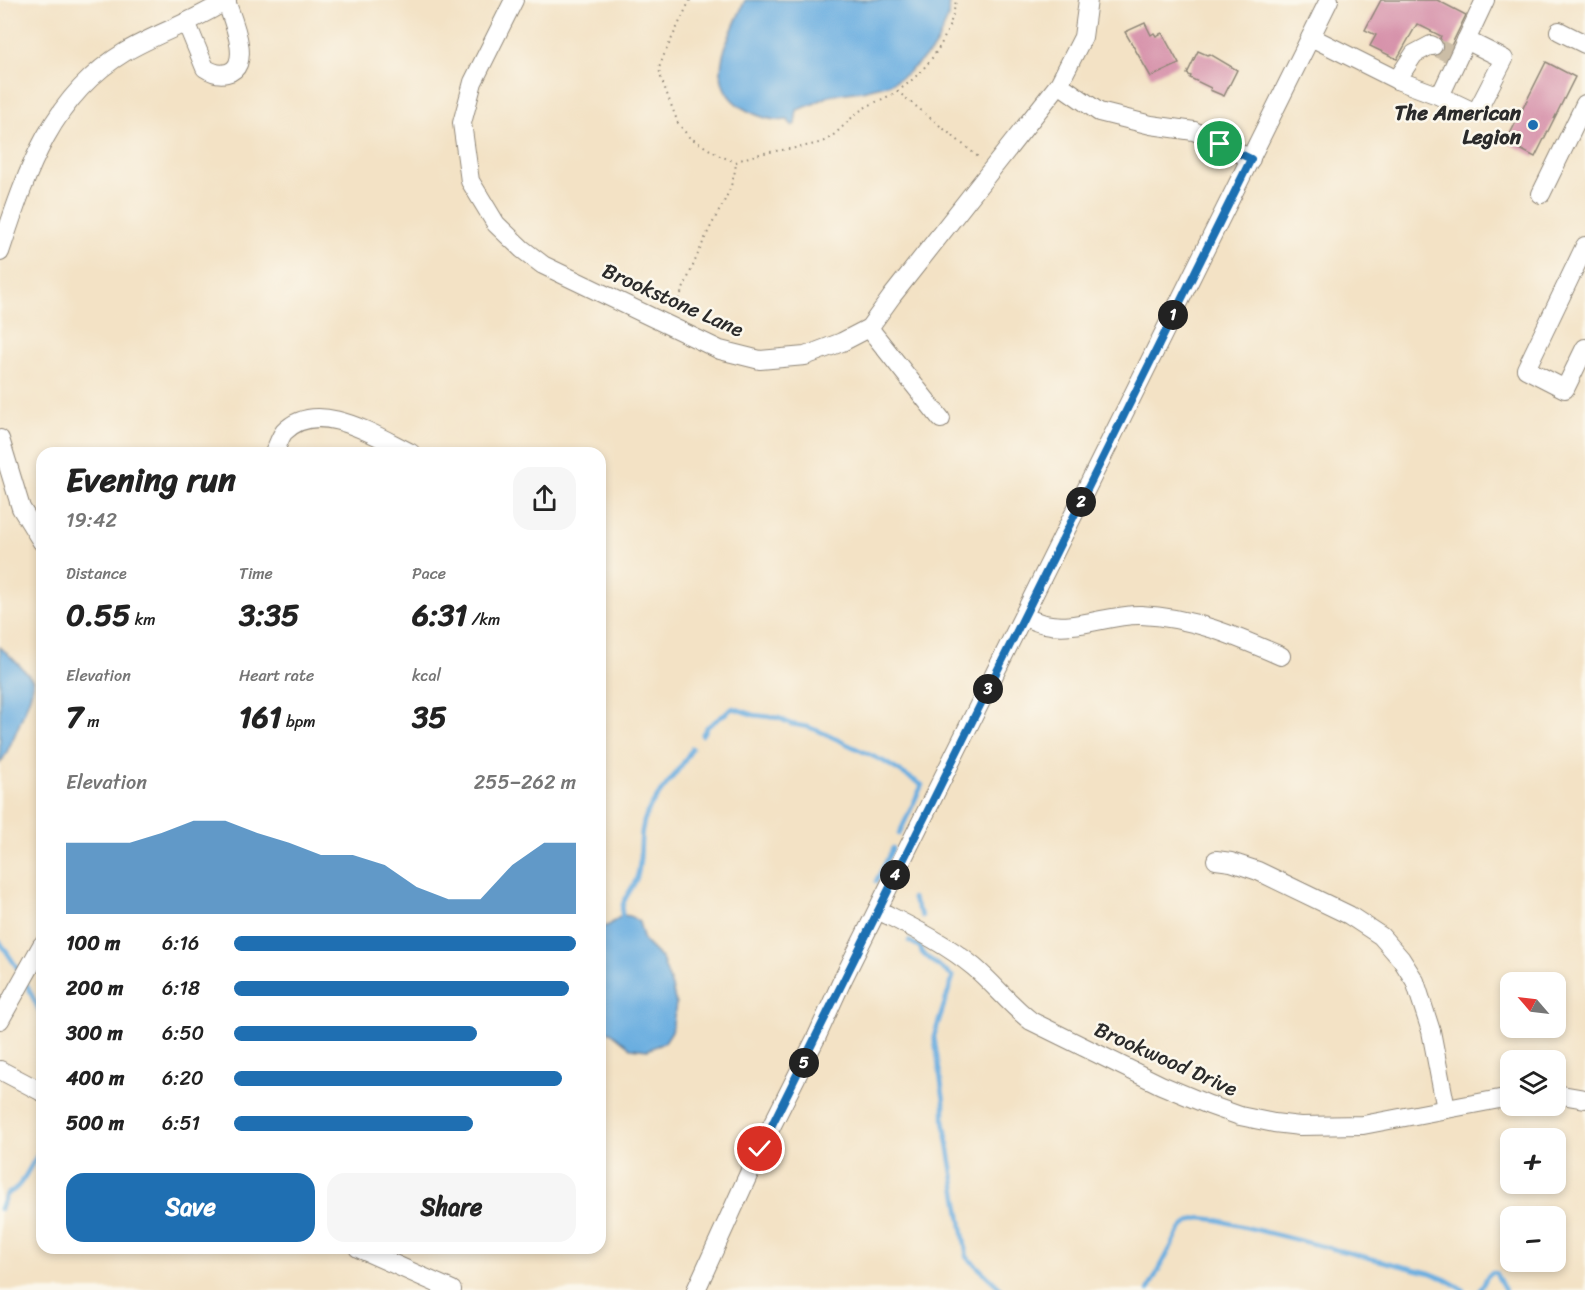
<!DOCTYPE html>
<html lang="en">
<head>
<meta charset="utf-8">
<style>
  :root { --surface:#fff; --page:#f6f6f6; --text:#222; --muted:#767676; --accent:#1f6fb2 }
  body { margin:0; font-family:Sriracha,sans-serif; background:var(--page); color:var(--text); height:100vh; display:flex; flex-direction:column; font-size:22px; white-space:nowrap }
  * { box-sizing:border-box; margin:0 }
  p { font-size:20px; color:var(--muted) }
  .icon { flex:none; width:33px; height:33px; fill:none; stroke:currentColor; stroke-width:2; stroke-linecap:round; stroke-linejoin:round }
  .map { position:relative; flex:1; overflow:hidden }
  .side { position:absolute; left:36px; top:447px; width:570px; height:807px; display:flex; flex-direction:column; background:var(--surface); border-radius:18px; box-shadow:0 3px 9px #0003 }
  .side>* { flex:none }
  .needle { width:39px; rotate:298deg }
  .tools { position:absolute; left:1500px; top:972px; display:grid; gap:12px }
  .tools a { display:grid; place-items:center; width:66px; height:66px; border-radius:12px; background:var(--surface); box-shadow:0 3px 9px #0003; font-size:30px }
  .pin { position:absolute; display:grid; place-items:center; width:51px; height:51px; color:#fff; margin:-26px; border:3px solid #fff; border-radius:50%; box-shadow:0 2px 6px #0007 }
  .km { position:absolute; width:30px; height:30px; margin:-15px; border-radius:50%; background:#222; color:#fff; font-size:16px; line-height:30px; text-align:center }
  .round { display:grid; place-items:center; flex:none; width:63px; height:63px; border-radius:18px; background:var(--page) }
  .headline { display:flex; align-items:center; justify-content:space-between; height:102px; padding:0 30px }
  h1 { font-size:33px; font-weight:700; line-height:45px }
  .metrics { display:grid; grid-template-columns:repeat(3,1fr); gap:9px; height:102px; padding:6px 30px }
  .metrics div { display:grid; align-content:center }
  .metrics b { font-size:30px; font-weight:700 }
  .metrics small { font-size:16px; font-weight:400 }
  .metrics p { font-size:16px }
  .chart { height:168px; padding:12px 30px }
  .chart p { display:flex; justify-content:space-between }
  .chart svg { width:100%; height:108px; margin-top:6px; fill:var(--accent); opacity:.7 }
  .cta { display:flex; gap:12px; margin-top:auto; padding:12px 30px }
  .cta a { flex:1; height:69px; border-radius:18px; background:var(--accent); color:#fff; font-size:24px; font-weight:700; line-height:69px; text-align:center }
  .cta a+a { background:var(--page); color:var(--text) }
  ul { padding:0 30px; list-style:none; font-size:20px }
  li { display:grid; grid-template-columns:96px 72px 1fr; align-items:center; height:45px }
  li i { height:15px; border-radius:8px; background:var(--accent) }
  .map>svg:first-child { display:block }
  .water { fill:#6baee0; stroke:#4b6c86; stroke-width:1.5 }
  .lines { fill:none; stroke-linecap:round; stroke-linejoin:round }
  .stream { stroke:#6baee0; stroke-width:4.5 }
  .building { fill:#d793ab }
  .minor-tunnel { stroke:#cbbda6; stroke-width:18; stroke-dasharray:18 9; stroke-linecap:butt }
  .minor-casing { stroke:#8f8678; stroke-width:20 }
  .path { stroke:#8f8678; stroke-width:2; stroke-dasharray:1.5 4.5; stroke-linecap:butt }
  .minor { stroke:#fff; stroke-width:18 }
  .route-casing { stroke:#fff; stroke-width:12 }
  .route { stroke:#1f6fb2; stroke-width:8 }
  .poi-dot { fill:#1f6fb2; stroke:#fbf7ec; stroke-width:2 }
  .labels { text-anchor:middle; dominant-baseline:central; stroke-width:5; stroke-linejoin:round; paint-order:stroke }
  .poi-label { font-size:21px; font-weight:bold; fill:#2b2b2b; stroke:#fbf7ec; text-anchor:end }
  .street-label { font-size:21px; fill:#2b2b2b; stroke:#fbf7ec }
</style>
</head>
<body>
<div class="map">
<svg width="1585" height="1290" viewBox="0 0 1585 1290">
  <rect width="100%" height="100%" fill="#fbf7ec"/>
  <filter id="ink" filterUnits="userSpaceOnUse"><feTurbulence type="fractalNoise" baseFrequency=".0167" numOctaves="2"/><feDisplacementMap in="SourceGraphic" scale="12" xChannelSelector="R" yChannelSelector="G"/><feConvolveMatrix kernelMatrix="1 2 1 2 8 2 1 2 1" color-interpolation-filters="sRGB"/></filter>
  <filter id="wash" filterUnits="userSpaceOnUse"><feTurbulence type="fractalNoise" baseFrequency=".008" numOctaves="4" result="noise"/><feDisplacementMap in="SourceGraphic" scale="24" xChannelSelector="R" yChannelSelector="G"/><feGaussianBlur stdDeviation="1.35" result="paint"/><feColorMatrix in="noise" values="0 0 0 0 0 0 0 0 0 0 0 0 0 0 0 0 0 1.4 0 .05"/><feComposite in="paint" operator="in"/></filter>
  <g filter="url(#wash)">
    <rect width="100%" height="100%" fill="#f3e2c5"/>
    <!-- water -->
    <g class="water">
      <path d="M745,0h204l-1,18 -11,25 -6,9 -26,23 -15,9 -28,7 -31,4 -20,10 -14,5 -2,14 -3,2 -4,-6c-13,2 -28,-3 -40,-9 -50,-25 -18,-74 -3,-111z"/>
      <path d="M0,647c6,5 31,29 33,34 2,9 -26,75 -33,82z"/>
      <polygon points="622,915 630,916 639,922 644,941 662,959 672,987 676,1004 672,1031 665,1042 648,1050 631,1048 612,1033 600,1028 600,928 609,925"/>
    </g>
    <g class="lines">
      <!-- stream -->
      <g class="stream">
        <polyline points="702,735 707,727 733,708 754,715 779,718 791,724 808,727 819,731 883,761 922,785 899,834"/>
        <polyline points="876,881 893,848"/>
        <polyline points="912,898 922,916"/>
        <path d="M622,915c-2,-15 11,-25 15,-38 7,-22 0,-42 10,-64 12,-24 34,-41 45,-65"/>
        <polyline points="909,941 920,947 922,953 953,977 934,1036 944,1101 944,1120 967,1257 1002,1290"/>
        <polyline points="0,942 20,972"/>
        <polyline points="27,985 42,1017"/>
        <path d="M0,1209l6,-14c2,-2 6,-3 8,-5 11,-8 18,-30 28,-41"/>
        <path d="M1148,1290l32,-60c12,-15 24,-13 41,-9l209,52 15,6 19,11"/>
        <polyline points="1480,1290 1487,1277 1492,1272 1495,1272 1505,1290"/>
      </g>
    </g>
    <g id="blocks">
      <!-- building -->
      <g class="building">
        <polygon points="1381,0 1437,0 1466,15 1444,60 1437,56 1443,50 1444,45 1440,38 1441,36 1417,24 1397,59 1370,46 1376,35 1365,30"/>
        <polygon points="1145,23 1151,35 1154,33 1156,36 1162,33 1179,64 1151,77 1125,32"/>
        <polygon points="1198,51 1207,55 1210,54 1237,70 1224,96 1210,90 1211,88 1190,78 1191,76 1187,74"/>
        <polygon points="1546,62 1575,77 1535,157 1506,142"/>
      </g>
    </g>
  </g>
  <g filter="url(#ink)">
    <use href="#blocks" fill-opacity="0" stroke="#8f8678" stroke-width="1.5"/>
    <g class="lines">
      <!-- minor-tunnel -->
      <polyline class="minor-tunnel" points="1433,46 1450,54"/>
      <!-- minor casing -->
      <g class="minor-casing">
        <g id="minor">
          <polyline points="514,0 473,82 462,123 470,181 496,224 522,249 543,265 720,350 760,360 805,356 842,342 869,328 892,296 1059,84 1083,37 1088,0"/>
          <path d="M187,24l18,44c6,4 14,7 22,5 27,-6 4,-57 -1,-72"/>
          <polyline points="1559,31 1585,44"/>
          <polyline points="1311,37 1397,80 1440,96 1485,0"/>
          <polyline points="1397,80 1414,54 1431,45 1433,46"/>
          <polyline points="1059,84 1099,112 1151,125 1194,131 1251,159"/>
          <polyline points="1440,96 1476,113 1504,59 1466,40"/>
          <polyline points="1541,194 1585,104"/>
          <polyline points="1585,246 1526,369 1565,389 1585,348"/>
          <path d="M0,252c26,-78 50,-155 125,-200 34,-20 69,-30 102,-52"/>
          <polyline points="869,328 941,419"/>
          <polyline points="0,439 21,508 42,542"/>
          <path d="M274,453c3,-6 6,-16 10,-21 34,-35 93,5 127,21"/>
          <path d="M1024,617c7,2 14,6 21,7 31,7 64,-10 96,-9 50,2 94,21 140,41"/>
          <polyline points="1216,860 1231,862 1258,871 1349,915 1381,936 1401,959 1415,981 1431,1031 1446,1109"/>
          <path d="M878,910c33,17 67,33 96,57 20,17 36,38 57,54l130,64 48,20 31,11 34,7 26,3 63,-1 147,-28"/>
          <polyline points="0,1020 42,945"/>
          <polyline points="0,1070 42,1092"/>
          <polyline points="1556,1094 1585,1099"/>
          <polyline points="358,1248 452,1290"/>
          <polyline points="696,1290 760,1149 817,1036 841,983 1329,0"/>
        </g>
      </g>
      <!-- path -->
      <g class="path">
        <path d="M690,0l-26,55 -5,13 2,10 17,45 11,14 31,19 16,6c28,-13 57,-11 86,-20 13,-5 24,-20 35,-29 13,-10 28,-14 41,-22 32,-23 52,-53 58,-91"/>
        <polyline points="897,91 981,159"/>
        <path d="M673,310c13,-25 22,-51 34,-76 12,-25 27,-44 29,-72"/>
      </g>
      <!-- minor -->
      <use href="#minor" class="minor"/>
    </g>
  </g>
  <g class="lines" filter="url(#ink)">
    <!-- route casing -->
    <g class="route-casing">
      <polyline id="route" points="760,1149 1251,159 1220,144"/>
    </g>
    <!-- route -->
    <use href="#route" class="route"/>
  </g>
  <!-- markers -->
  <circle class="poi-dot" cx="1533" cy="125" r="6"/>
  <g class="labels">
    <!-- poi labels -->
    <g class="poi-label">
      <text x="1521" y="113">The American<tspan x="1521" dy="24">Legion</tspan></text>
    </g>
    <!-- street labels -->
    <g class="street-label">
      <text transform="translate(673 300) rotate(24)">Brookstone Lane</text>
      <text transform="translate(1166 1059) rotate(24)">Brookwood Drive</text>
    </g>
  </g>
</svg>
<div class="tools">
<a><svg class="needle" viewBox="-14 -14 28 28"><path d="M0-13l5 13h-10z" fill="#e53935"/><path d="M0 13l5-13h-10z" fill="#767676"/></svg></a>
<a><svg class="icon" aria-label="layers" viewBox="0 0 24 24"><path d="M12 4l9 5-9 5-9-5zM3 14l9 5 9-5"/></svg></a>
<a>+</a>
<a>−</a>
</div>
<div class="pin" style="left:1220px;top:144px;background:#1e9e55"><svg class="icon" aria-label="arrive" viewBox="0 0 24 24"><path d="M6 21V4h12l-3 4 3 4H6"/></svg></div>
<div class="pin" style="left:760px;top:1149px;background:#d93025"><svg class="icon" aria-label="check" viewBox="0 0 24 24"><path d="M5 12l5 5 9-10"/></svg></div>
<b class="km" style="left:1173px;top:315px">1</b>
<b class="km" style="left:1081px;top:502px">2</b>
<b class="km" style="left:988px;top:689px">3</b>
<b class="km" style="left:895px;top:875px">4</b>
<b class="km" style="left:804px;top:1063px">5</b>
<section class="side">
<div class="headline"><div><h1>Evening run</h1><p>19:42</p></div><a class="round"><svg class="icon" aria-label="share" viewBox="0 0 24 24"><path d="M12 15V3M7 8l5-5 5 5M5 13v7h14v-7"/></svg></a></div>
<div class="metrics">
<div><p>Distance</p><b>0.55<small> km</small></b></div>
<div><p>Time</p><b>3:35</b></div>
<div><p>Pace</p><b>6:31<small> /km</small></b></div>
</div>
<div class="metrics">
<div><p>Elevation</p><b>7<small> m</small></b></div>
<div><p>Heart rate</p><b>161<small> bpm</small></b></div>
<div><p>kcal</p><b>35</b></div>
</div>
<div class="chart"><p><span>Elevation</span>255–262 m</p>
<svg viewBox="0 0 160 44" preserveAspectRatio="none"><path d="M0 44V15L10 15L20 15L30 11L40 6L50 6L60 11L70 15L80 20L90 20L100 24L110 33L120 38L130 38L140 24L150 15L160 15V44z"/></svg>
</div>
<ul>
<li><b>100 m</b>6:16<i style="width:100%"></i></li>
<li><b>200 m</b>6:18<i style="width:98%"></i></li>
<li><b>300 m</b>6:50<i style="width:71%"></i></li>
<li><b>400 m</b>6:20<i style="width:96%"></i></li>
<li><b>500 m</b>6:51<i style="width:70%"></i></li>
</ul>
<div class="cta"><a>Save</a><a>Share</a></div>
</section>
</div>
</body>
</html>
